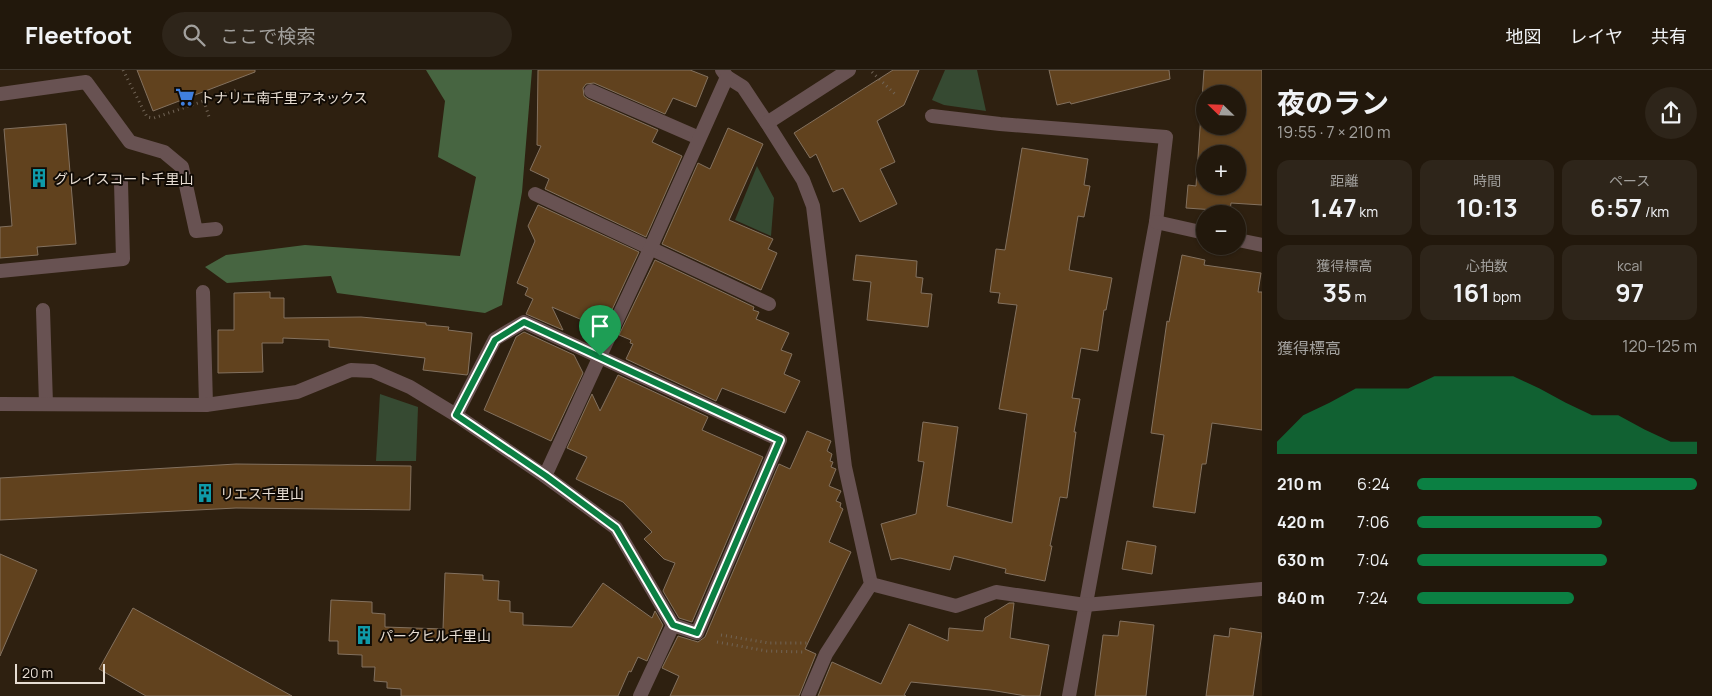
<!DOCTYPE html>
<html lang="ja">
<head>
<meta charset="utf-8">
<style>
  :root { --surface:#22180c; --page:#2e251a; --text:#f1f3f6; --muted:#a2a09d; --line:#3f372d; --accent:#0b8043 }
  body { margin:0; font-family:Manrope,"Noto Sans JP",sans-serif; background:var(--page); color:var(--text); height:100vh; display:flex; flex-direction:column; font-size:19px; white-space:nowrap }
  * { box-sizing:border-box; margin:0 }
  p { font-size:16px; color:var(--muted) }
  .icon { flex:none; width:28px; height:28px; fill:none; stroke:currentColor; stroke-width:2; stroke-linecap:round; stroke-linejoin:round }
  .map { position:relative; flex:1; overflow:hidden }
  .side { display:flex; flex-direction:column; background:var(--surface); width:450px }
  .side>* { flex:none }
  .needle { width:32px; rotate:293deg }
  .tools { position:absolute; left:1196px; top:15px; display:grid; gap:10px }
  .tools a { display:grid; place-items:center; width:50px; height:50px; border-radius:50%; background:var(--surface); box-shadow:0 1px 4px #0004,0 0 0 1px var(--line); font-size:25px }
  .scale { position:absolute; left:15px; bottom:12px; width:90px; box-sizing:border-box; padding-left:5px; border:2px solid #e7ddd3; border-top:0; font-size:14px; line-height:18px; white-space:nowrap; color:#e7ddd3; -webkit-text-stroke:4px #110b05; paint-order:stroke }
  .pin { position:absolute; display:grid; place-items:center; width:42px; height:42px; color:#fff; margin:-51px -21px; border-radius:50% 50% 50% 0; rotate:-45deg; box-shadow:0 0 5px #0007 }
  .pin .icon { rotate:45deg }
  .round { display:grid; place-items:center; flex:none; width:52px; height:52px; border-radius:26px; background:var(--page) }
  .summary { display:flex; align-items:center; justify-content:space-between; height:85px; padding:0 15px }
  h1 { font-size:28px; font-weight:700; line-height:38px }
  .metrics { display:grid; grid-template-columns:repeat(3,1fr); gap:8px; height:85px; padding:5px 15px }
  .metrics div { display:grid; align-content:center; border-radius:12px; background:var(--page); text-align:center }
  .metrics b { font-size:25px; font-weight:700 }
  .metrics small { font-size:14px; font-weight:400 }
  .metrics p { font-size:14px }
  .chart { height:140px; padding:10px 15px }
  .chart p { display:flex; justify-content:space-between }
  .chart svg { width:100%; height:90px; margin-top:5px; fill:var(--accent); opacity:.7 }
  ul { padding:0 15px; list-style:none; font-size:16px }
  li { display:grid; grid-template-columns:80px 60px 1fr; align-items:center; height:38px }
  li i { height:12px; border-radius:6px; background:var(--accent) }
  header { display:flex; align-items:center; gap:30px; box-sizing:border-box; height:70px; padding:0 25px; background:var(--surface); border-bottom:1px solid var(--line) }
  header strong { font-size:24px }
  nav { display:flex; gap:28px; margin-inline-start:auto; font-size:18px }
  .search { width:350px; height:45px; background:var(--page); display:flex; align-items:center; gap:12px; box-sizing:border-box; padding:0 18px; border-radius:28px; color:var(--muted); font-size:19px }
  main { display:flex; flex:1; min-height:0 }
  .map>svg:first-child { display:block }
  .green { fill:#364a32 }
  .forest { fill:#476541 }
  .building { fill:#61421e; stroke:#83715f; fill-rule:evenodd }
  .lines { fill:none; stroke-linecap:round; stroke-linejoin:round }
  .path { stroke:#716456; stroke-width:3; stroke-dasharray:1 4; stroke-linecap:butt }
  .service { stroke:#685252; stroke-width:14 }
  .minor { stroke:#685252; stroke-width:14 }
  .route-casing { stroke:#fff; stroke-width:10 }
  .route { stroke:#0b8043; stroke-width:6 }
  .labels { text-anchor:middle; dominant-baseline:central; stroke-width:4; stroke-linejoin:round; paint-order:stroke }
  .poi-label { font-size:14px; fill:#e7ddd3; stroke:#110b05; text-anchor:start }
</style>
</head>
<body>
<header>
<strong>Fleetfoot</strong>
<div class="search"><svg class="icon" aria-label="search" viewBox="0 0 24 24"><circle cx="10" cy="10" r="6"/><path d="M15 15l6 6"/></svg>ここで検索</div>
<nav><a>地図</a><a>レイヤ</a><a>共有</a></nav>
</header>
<main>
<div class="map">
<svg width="1262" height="626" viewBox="0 0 1262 626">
  <rect width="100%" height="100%" fill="#2e2010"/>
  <!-- green -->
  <g class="green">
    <polygon points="945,0 977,0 986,41 944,35 932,30"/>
    <polygon points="757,96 774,128 771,166 735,150"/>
    <polygon points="380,324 418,337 416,391 376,391"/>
  </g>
  <!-- forest -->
  <polygon class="forest" points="426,0 532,0 522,122 502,235 485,243 337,223 331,206 227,213 205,197 226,185 305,175 460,186 476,107 438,87 445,31"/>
  <!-- building -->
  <g class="building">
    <polygon points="137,0 255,0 255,2 153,41"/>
    <polygon points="538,0 690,0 708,7 696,37 673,28 665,44 594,13 586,14 583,18 584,26 588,29 658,60 652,72 682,86 646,167 545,119 549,109 530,100 541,76 537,75"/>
    <polygon points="893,0 919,0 904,35 877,51 895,92 880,99 897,134 860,152 843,118 833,122 816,84 810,88 794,63"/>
    <polygon points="1049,0 1169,0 1170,9 1071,34 1070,32 1057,35"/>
    <path d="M1204,0h58v135l-31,-2 -1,8 -44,-3 2,-23 8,1zM1205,24h33v32h-33zM1205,84h33v32h-33z"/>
    <polygon points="66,54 76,174 37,177 38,185 0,188 0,157 12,156 4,59"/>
    <polygon points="728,58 763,74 729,150 773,169 768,179 777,183 761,220 662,174 698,93 710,99"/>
    <polygon points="1022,78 1088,89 1084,115 1090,116 1084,147 1078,146 1069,200 1112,208 1106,240 1104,240 1098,281 1081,278 1072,328 1080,329 1074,362 1076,362 1067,428 1060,427 1050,476 1052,476 1045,511 1005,503 1006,499 954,486 950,500 900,488 891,490 881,454 916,444 924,392 918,391 923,352 958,357 947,436 1012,453 1027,344 999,339 1017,235 998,233 1000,223 990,222 996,179 1005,180"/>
    <polygon points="538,135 639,182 603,259 552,237 563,260 526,244 533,229 525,225 528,218 517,213 535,171 528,156"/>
    <polygon points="856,185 917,191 916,207 923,208 921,223 932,224 928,257 867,250 871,212 853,210"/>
    <polygon points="1182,185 1205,190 1204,195 1261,203 1258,222 1262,222 1262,360 1212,353 1206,394 1202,394 1195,443 1153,437 1164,365 1151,363 1167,251 1169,252"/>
    <polygon points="655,190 754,237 753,240 759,242 756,249 789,263 781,280 792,284 784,304 800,311 785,343 722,318 716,331 626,289 633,274 630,273 631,270 619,265"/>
    <polygon points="270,222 270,228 284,228 284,248 361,247 426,253 426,255 449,257 448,260 472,263 468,303 467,305 423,300 425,288 329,277 329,270 283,268 283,273 262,273 263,302 218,303 218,260 234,260 234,223"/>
    <polygon points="524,262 574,285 583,303 551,371 484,340 516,267"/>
    <polygon points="618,305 708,347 702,360 763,387 692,552 679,548 663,521 675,493 664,489 644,469 652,462 623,432 576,409 587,387 567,378 592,324 600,341"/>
    <polygon points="807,361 831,371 827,381 832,384 830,391 833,392 831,397 836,399 829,416 841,421 836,431 841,433 840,437 843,439 829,472 851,482 805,579 816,584 799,626 670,626 679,606 662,598 678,566 698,572 705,567 779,394 790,399"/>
    <polygon points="236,394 411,396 410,440 236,438 0,450 0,408"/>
    <polygon points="1127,471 1156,476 1152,504 1122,499"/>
    <polygon points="0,484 37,500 0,586"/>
    <polygon points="445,503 483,505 483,510 499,511 498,530 510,531 510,542 523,543 523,555 572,557 603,513 652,548 655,541 663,555 647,591 638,587 631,602 629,601 618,626 401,626 401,619 387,618 387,612 374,611 375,597 362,597 362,585 338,584 338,571 329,571 331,530 372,532 372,543 385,544 385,557 443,559"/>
    <polygon points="1009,533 1014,533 1010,568 1049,575 1040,626 1026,626 990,620 911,612 904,625 906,626 818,626 832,592 881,614 909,554 948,571 949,558 983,561 985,548"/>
    <polygon points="133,538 292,626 146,626 99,599"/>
    <polygon points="1120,551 1154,555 1146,626 1095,626 1103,565 1118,566"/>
    <polygon points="1230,558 1262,563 1253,626 1206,626 1214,565 1229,567"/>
  </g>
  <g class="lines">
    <!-- path -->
    <g class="path">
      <polyline points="123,0 147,47 154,48 236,20"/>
      <polyline points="872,2 897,26"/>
      <polyline points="204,31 210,50"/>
      <polyline points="721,565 769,573 807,573"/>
      <polyline points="717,572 767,581 803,582"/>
    </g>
    <!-- service -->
    <g class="service">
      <polyline points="0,24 86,12 130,72 164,82 182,97 196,161 216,159"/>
      <polyline points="0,201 123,189 121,112"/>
    </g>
    <!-- minor -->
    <g class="minor">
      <polyline points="722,0 727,7 743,17 767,53 803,110 813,136 845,397 871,514 826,584 808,626"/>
      <polyline points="591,21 699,68"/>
      <polyline points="932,46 1000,54 1166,67 1156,152 1069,626"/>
      <polyline points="767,53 849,0"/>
      <polyline points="535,124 769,234"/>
      <polyline points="1156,152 1205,163"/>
      <polyline points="1238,170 1262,175"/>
      <polyline points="203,222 206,335"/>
      <polyline points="43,240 46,334"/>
      <polyline points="0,334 206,335 297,322 351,300 373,301 410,317 456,345 545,406 616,458 673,555 697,563 780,370 524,252 495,269 456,345"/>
      <polyline points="545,406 600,286 650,179 727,7"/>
      <polyline points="871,514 956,536 996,522 1085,535 1262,519"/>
      <polyline points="640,626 673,555"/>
    </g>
  </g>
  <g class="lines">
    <!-- route casing -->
    <g class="route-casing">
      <polygon id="route" points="524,252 780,370 697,563 673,555 616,458 546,406 456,345 495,270"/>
    </g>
    <!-- route -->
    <use href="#route" class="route"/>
  </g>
  <!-- icons -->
  <defs>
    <g id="supermarket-bare" transform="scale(1.5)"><path d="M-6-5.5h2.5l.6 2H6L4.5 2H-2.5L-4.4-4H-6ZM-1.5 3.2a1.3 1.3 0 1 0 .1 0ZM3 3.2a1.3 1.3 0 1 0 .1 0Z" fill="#3f7fe0" stroke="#110b05" stroke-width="2.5" paint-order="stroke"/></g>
    <g id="building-bare" transform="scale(1.5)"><path d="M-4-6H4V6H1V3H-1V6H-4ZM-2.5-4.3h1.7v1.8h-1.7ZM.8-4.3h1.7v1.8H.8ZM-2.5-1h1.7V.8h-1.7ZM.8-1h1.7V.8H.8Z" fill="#0f9aa8" stroke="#110b05" stroke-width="2.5" paint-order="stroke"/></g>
  </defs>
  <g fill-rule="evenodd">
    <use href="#supermarket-bare" x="185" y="27"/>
    <use href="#building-bare" x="39" y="108"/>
    <use href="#building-bare" x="205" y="423"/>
    <use href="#building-bare" x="364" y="565"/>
  </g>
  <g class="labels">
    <!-- poi labels -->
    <g class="poi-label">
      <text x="200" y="27">トナリエ南千里アネックス</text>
      <text x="54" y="108">グレイスコート千里山</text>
      <text x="220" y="423">リエス千里山</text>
      <text x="379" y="565">パークヒル千里山</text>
    </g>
  </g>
</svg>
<div class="tools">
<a><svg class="needle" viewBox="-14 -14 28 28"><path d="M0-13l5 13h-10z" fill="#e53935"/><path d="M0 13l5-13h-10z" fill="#a2a09d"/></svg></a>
<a>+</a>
<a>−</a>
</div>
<div class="scale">20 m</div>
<div class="pin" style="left:600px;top:286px;background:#1e9e55"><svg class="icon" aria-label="arrive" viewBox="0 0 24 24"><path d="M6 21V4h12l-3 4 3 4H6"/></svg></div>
</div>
<section class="side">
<div class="summary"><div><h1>夜のラン</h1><p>19:55 · 7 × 210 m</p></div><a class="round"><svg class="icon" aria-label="share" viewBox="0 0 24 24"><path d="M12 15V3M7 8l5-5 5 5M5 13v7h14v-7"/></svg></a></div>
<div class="metrics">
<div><p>距離</p><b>1.47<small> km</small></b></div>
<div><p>時間</p><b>10:13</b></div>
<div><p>ペース</p><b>6:57<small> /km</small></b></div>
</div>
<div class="metrics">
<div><p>獲得標高</p><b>35<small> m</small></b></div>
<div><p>心拍数</p><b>161<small> bpm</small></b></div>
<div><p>kcal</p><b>97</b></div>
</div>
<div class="chart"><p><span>獲得標高</span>120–125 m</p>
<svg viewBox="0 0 160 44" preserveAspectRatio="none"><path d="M0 44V38L10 25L20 19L30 12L40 12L50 12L60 6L70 6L80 6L90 6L100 12L110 19L120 25L130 25L140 32L150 38L160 38V44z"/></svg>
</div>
<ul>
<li><b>210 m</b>6:24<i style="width:100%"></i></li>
<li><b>420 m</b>7:06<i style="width:66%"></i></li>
<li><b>630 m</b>7:04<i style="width:68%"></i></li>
<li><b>840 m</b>7:24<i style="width:56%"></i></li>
</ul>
</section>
</main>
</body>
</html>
